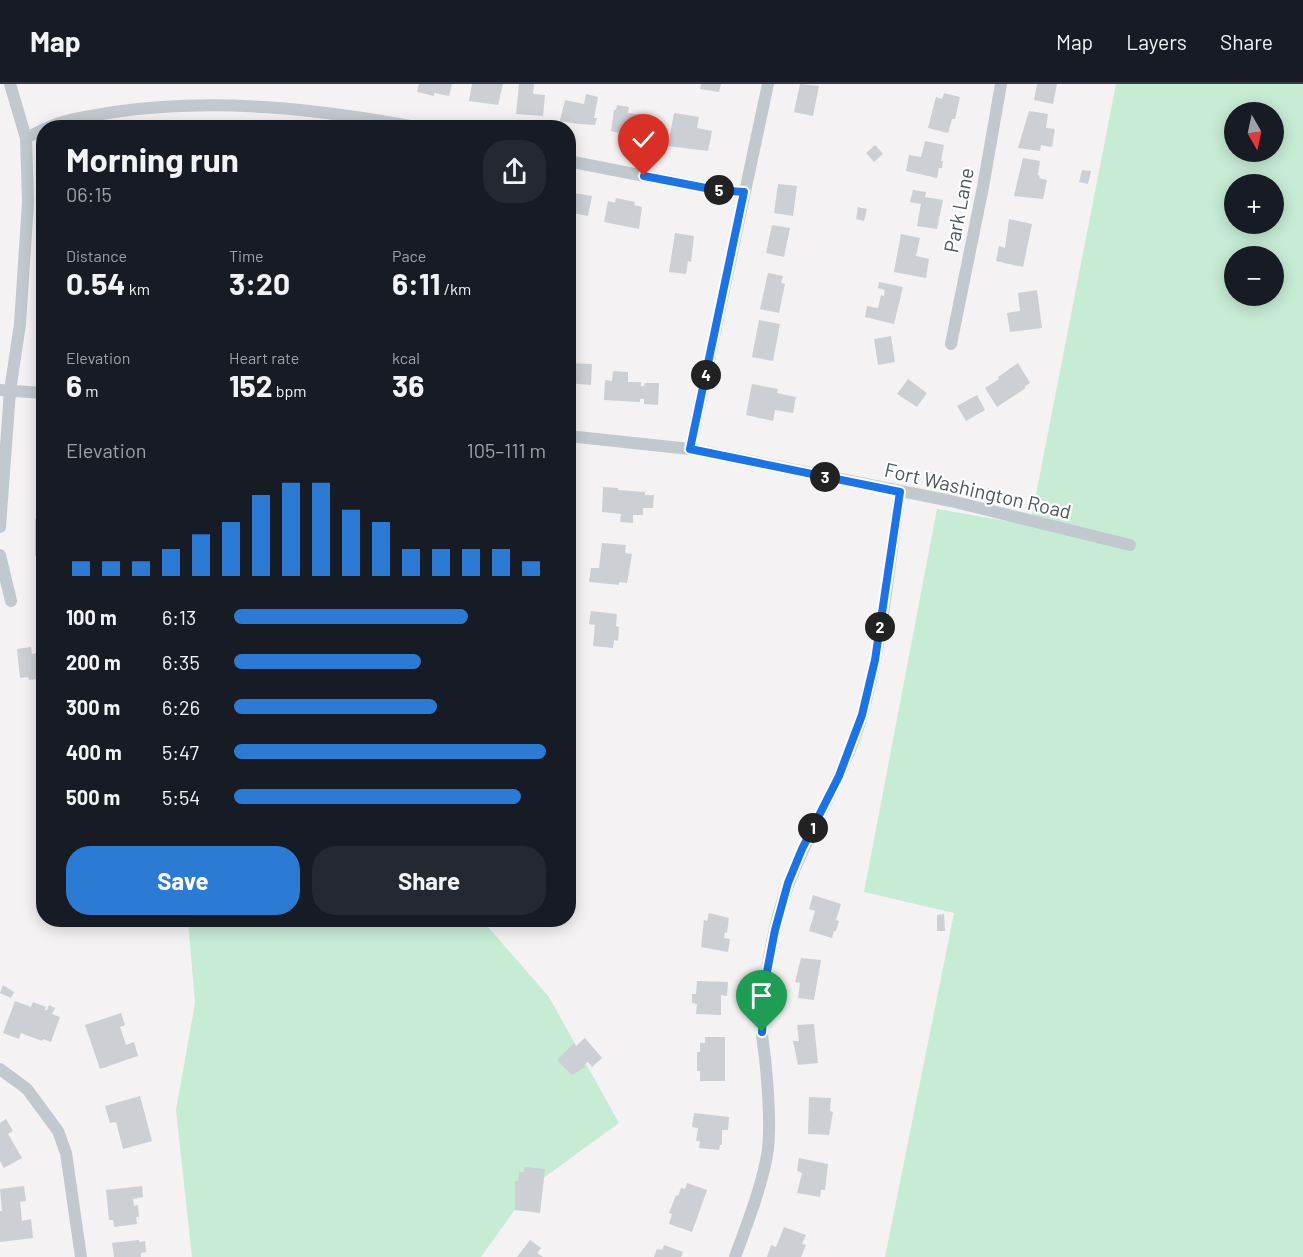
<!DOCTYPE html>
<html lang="en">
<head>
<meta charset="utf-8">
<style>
  :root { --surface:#171b24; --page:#242831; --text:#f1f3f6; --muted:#9ea1a6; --line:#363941; --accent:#2b7bd5 }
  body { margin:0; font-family:Barlow,sans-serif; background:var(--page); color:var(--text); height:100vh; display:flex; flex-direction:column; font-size:22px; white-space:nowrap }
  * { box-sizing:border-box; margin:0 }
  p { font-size:20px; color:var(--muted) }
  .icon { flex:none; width:33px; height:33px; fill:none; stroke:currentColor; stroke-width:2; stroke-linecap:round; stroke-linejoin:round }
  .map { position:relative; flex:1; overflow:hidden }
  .side { position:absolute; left:36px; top:36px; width:540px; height:807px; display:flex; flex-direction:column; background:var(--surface); border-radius:24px; box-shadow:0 3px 15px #0003 }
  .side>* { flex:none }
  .needle { width:39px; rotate:171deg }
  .controls { position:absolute; left:1224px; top:18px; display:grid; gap:12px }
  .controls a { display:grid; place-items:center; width:60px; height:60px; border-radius:50%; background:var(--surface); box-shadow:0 3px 15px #0003; font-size:30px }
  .pin { position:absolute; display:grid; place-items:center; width:51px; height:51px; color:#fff; margin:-62px -26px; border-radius:50% 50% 50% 0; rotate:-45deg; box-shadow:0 0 6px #0007 }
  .pin .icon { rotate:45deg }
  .km { position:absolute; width:30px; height:30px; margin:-15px; border-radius:50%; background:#222; color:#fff; font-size:16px; line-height:30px; text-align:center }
  .round { display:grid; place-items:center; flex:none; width:63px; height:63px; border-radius:24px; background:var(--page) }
  .headline { display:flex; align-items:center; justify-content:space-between; height:102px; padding:0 30px }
  h1 { font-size:33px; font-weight:700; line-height:45px }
  .metrics { display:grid; grid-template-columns:repeat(3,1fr); gap:9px; height:102px; padding:6px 30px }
  .metrics div { display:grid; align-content:center }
  .metrics b { font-size:30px; font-weight:700 }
  .metrics small { font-size:16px; font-weight:400 }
  .metrics p { font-size:16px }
  .chart { height:168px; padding:12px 30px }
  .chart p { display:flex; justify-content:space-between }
  .chart svg { width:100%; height:108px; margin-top:6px; stroke:var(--accent); stroke-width:6 }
  .primary-button { display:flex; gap:12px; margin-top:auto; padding:12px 30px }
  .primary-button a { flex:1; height:69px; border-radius:24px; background:var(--accent); color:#fff; font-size:24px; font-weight:700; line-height:69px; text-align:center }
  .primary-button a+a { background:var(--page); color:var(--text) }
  ul { padding:0 30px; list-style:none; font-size:20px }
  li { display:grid; grid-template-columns:96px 72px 1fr; align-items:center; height:45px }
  li i { height:15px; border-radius:8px; background:var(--accent) }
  header { display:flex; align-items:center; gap:36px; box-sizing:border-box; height:84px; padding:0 30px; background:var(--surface); border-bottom:2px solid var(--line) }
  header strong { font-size:28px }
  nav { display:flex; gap:33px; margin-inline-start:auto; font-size:21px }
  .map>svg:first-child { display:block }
  .green { fill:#c6ecd4; fill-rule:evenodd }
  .building { fill:#cccfd4 }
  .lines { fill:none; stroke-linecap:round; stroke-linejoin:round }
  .street { stroke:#c1c9cf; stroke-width:12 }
  .route-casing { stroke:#fff; stroke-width:12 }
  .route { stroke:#1a73e8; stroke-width:8 }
  .labels { text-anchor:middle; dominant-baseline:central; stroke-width:4.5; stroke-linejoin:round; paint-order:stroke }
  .street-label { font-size:20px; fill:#4b565e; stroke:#fff }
</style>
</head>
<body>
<header>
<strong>Map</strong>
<nav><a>Map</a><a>Layers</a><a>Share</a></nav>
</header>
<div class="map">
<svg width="1303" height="1173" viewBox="0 0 1303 1173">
  <rect width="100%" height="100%" fill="#f4f2f2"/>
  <!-- green -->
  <g class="green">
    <path d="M1116,0h187v1173h-418l69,-344 -90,-21 73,-383 93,16zM1234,28h40v40h-40zM1234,100h40v40h-40zM1234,172h40v40h-40z"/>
    <polygon points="188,836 482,836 549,913 619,1039 531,1103 481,1173 192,1173 176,1026 195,919"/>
  </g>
  <!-- building -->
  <g class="building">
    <polygon points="419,0 452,0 449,12 434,9 434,12 417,8"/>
    <polygon points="472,0 503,0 498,21 469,17"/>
    <polygon points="519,0 534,0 533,10 545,11 543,32 516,30"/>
    <polygon points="701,0 721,0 719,8 700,5"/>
    <polygon points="800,0 819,2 813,32 794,28"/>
    <polygon points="1037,0 1057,0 1053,20 1034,16"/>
    <polygon points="944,9 960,13 955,35 952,35 948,49 928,44 936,13 942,15"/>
    <polygon points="586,10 598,13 594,34 597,34 595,41 579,40 560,37 565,16 584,20"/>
    <polygon points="617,21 629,23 628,29 645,31 641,53 619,50 619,49 611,47 614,26 616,26"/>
    <polygon points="1029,27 1048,30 1046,44 1055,45 1052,63 1041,61 1040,67 1018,64"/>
    <polygon points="674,29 699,33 697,44 712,47 708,67 668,62"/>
    <polygon points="925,57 944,61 941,77 943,77 942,84 939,84 937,94 906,87 909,71 921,73"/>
    <polygon points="875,61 883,70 874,78 866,69"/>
    <polygon points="1023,74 1040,77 1038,91 1040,92 1039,94 1047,96 1043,115 1014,112"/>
    <polygon points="1082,86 1091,87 1088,100 1079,98"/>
    <polygon points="778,100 797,102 793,132 774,129"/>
    <polygon points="913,106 926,108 925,113 943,116 937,145 917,142 921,120 910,118"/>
    <polygon points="568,108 592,112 588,132 568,128"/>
    <polygon points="616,114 635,118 634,121 642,123 639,145 604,138 608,117 615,119"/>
    <polygon points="858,123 867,125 864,137 856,135"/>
    <polygon points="1009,135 1032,140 1023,183 996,177 999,162 1005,164"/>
    <polygon points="772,141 790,144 784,173 766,169"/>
    <polygon points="675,149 694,152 691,178 688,177 686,190 669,188"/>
    <polygon points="901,150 920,154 916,172 929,175 926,194 894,188"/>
    <polygon points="768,189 783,192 781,199 785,200 779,229 760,225"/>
    <polygon points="879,198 903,203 894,240 865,233 867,222 878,224 881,211 884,212 885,206 878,204"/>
    <polygon points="1037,206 1042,244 1010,248 1007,229 1020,227 1018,209"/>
    <polygon points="759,236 780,240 773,277 752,273"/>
    <polygon points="891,252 895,278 878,281 874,255"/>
    <polygon points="568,279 592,280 591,301 568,299"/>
    <polygon points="1018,279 1030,299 1024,303 1026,304 997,323 985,304 999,295 998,293"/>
    <polygon points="613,287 628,288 628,298 641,298 641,302 644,302 645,299 659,299 658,321 644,320 644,315 640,315 640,318 604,316 605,296 612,297"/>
    <polygon points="908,295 927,309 917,323 897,310"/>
    <polygon points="752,300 778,305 777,309 796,313 793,329 775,326 773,337 746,331"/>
    <polygon points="977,311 985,326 966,337 957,322"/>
    <polygon points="603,403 618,404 618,406 645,408 645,411 654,411 653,424 643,424 643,431 633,431 633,439 620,438 621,430 602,428"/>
    <polygon points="35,435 44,436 44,472 35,472"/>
    <polygon points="602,459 626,461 625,469 632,470 627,499 619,498 619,501 589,498 591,484 599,484"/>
    <polygon points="591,527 617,530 616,542 619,543 618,557 614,556 613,564 593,562 595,541 589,540"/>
    <polygon points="31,563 32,570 44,567 44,594 29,596 28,593 20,594 17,565"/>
    <polygon points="813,811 841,820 836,836 839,837 836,847 834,847 832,854 809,847 815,827 809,825"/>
    <polygon points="709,829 729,834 727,849 725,848 724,854 730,855 728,868 701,863 704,836 707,837"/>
    <polygon points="944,830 945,847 937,847 937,831"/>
    <polygon points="801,874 821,876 814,916 798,914 800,899 795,898"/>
    <polygon points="697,897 728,898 727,912 721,911 721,931 696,930 697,920 692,919 692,910 696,910"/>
    <polygon points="3,901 14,908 11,914 0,909"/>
    <polygon points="15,917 31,923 33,918 46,923 45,926 47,926 49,921 55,924 52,930 60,933 51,958 43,955 42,957 21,949 19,955 3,949"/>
    <polygon points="121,929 125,941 120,943 126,961 134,958 138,972 100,985 85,941"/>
    <polygon points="814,940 818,979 798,981 793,957 799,957 797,941"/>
    <polygon points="705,953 725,953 725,997 700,997 700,987 697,987 697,968 700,968 700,959 705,959"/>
    <polygon points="585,954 602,974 592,983 588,978 584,981 585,983 572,991 557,976 574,959 576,962"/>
    <polygon points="140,1012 152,1057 123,1065 116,1038 110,1039 105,1022"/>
    <polygon points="809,1013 831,1014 830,1027 833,1028 829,1051 808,1050"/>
    <polygon points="694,1029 729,1033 728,1046 722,1046 722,1061 720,1061 719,1066 699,1064 700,1057 696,1057 698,1044 692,1043"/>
    <polygon points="6,1035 13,1047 8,1050 22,1074 4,1084 0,1077 0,1039"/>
    <polygon points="799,1074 828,1080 825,1106 821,1106 820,1113 797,1109 802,1089 797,1087"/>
    <polygon points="524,1083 545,1085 540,1129 515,1126 515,1097 518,1097 519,1088 524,1088"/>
    <polygon points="687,1099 707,1106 692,1148 669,1140 672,1130 669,1129 676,1111 678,1112 681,1104 685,1105"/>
    <polygon points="24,1102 26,1117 20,1118 22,1137 31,1135 33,1154 0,1158 0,1127 2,1127 0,1105"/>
    <polygon points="142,1102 143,1113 133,1115 134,1122 138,1121 139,1133 136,1133 137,1140 114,1143 113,1136 109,1136 106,1106"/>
    <polygon points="784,1143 806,1151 802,1160 806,1161 801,1173 767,1173 771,1161 776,1163"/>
    <polygon points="139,1156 139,1158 145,1157 146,1168 141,1169 141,1173 114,1173 112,1159"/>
    <polygon points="530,1156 541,1164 537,1169 543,1173 517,1173"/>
    <polygon points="664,1161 683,1168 681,1173 654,1173 657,1165 662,1166"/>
  </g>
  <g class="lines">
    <!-- street -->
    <g class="street">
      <path d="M47,44c21,-10 45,-12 67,-16 102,-15 206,-3 307,16"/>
      <polyline points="26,54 44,45"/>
      <polyline points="568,77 716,106 744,108"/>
      <polyline points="951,260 983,103 1001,0"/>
      <polyline points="0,306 44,309"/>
      <polyline points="568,352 690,365 951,417 1130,461"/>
      <polyline points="568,364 571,352"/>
      <polyline points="690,365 768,0"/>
      <polyline points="0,443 10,307 20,240 28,118 26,54 10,0"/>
      <polyline points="0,471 11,517"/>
      <polyline points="0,985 27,1005 58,1047 66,1069 81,1173"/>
      <path d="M735,1173c12,-33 28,-73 33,-108 3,-29 0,-62 -3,-91 -1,-9 -3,-18 -3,-27 -1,-34 6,-69 13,-103 18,-77 65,-138 87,-213 20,-69 27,-151 38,-223"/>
    </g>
  </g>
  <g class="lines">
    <!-- route casing -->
    <g class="route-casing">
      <polyline id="route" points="644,92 716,106 744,108 690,365 900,408 875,576 862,631 839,692 802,765 788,799 775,846 765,898 762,948"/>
    </g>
    <!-- route -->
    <use href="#route" class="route"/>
  </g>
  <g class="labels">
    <!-- street labels -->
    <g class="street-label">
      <text transform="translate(958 126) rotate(-79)">Park Lane</text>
      <text transform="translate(978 406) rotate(13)">Fort Washington Road</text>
    </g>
  </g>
</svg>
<div class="controls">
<a><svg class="needle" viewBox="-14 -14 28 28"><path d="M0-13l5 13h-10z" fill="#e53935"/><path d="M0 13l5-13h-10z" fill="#9ea1a6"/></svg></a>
<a>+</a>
<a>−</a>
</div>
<div class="pin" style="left:762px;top:948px;background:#1e9e55"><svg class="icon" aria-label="arrive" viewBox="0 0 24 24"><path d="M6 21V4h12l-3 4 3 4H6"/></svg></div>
<div class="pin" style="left:644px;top:92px;background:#d93025"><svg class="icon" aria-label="check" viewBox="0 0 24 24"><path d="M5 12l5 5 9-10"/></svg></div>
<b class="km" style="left:813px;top:744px">1</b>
<b class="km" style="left:880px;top:543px">2</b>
<b class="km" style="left:825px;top:393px">3</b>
<b class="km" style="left:706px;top:291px">4</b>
<b class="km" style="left:719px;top:106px">5</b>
<section class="side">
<div class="headline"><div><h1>Morning run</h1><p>06:15</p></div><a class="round"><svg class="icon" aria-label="share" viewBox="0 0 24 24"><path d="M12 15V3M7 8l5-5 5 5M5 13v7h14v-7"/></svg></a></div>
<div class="metrics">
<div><p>Distance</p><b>0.54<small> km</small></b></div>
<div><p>Time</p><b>3:20</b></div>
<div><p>Pace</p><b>6:11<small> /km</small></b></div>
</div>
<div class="metrics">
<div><p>Elevation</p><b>6<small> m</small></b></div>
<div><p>Heart rate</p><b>152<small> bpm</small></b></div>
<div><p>kcal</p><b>36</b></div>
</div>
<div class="chart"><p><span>Elevation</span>105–111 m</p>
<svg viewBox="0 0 160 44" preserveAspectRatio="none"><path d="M5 44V38M15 44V38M25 44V38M35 44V33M45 44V27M55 44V22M65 44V11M75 44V6M85 44V6M95 44V17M105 44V22M115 44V33M125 44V33M135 44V33M145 44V33M155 44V38"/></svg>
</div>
<ul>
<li><b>100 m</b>6:13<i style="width:75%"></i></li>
<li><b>200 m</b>6:35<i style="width:60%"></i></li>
<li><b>300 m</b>6:26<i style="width:65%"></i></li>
<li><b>400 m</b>5:47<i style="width:100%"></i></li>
<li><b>500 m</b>5:54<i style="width:92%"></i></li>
</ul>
<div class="primary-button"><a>Save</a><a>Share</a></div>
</section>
</div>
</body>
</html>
